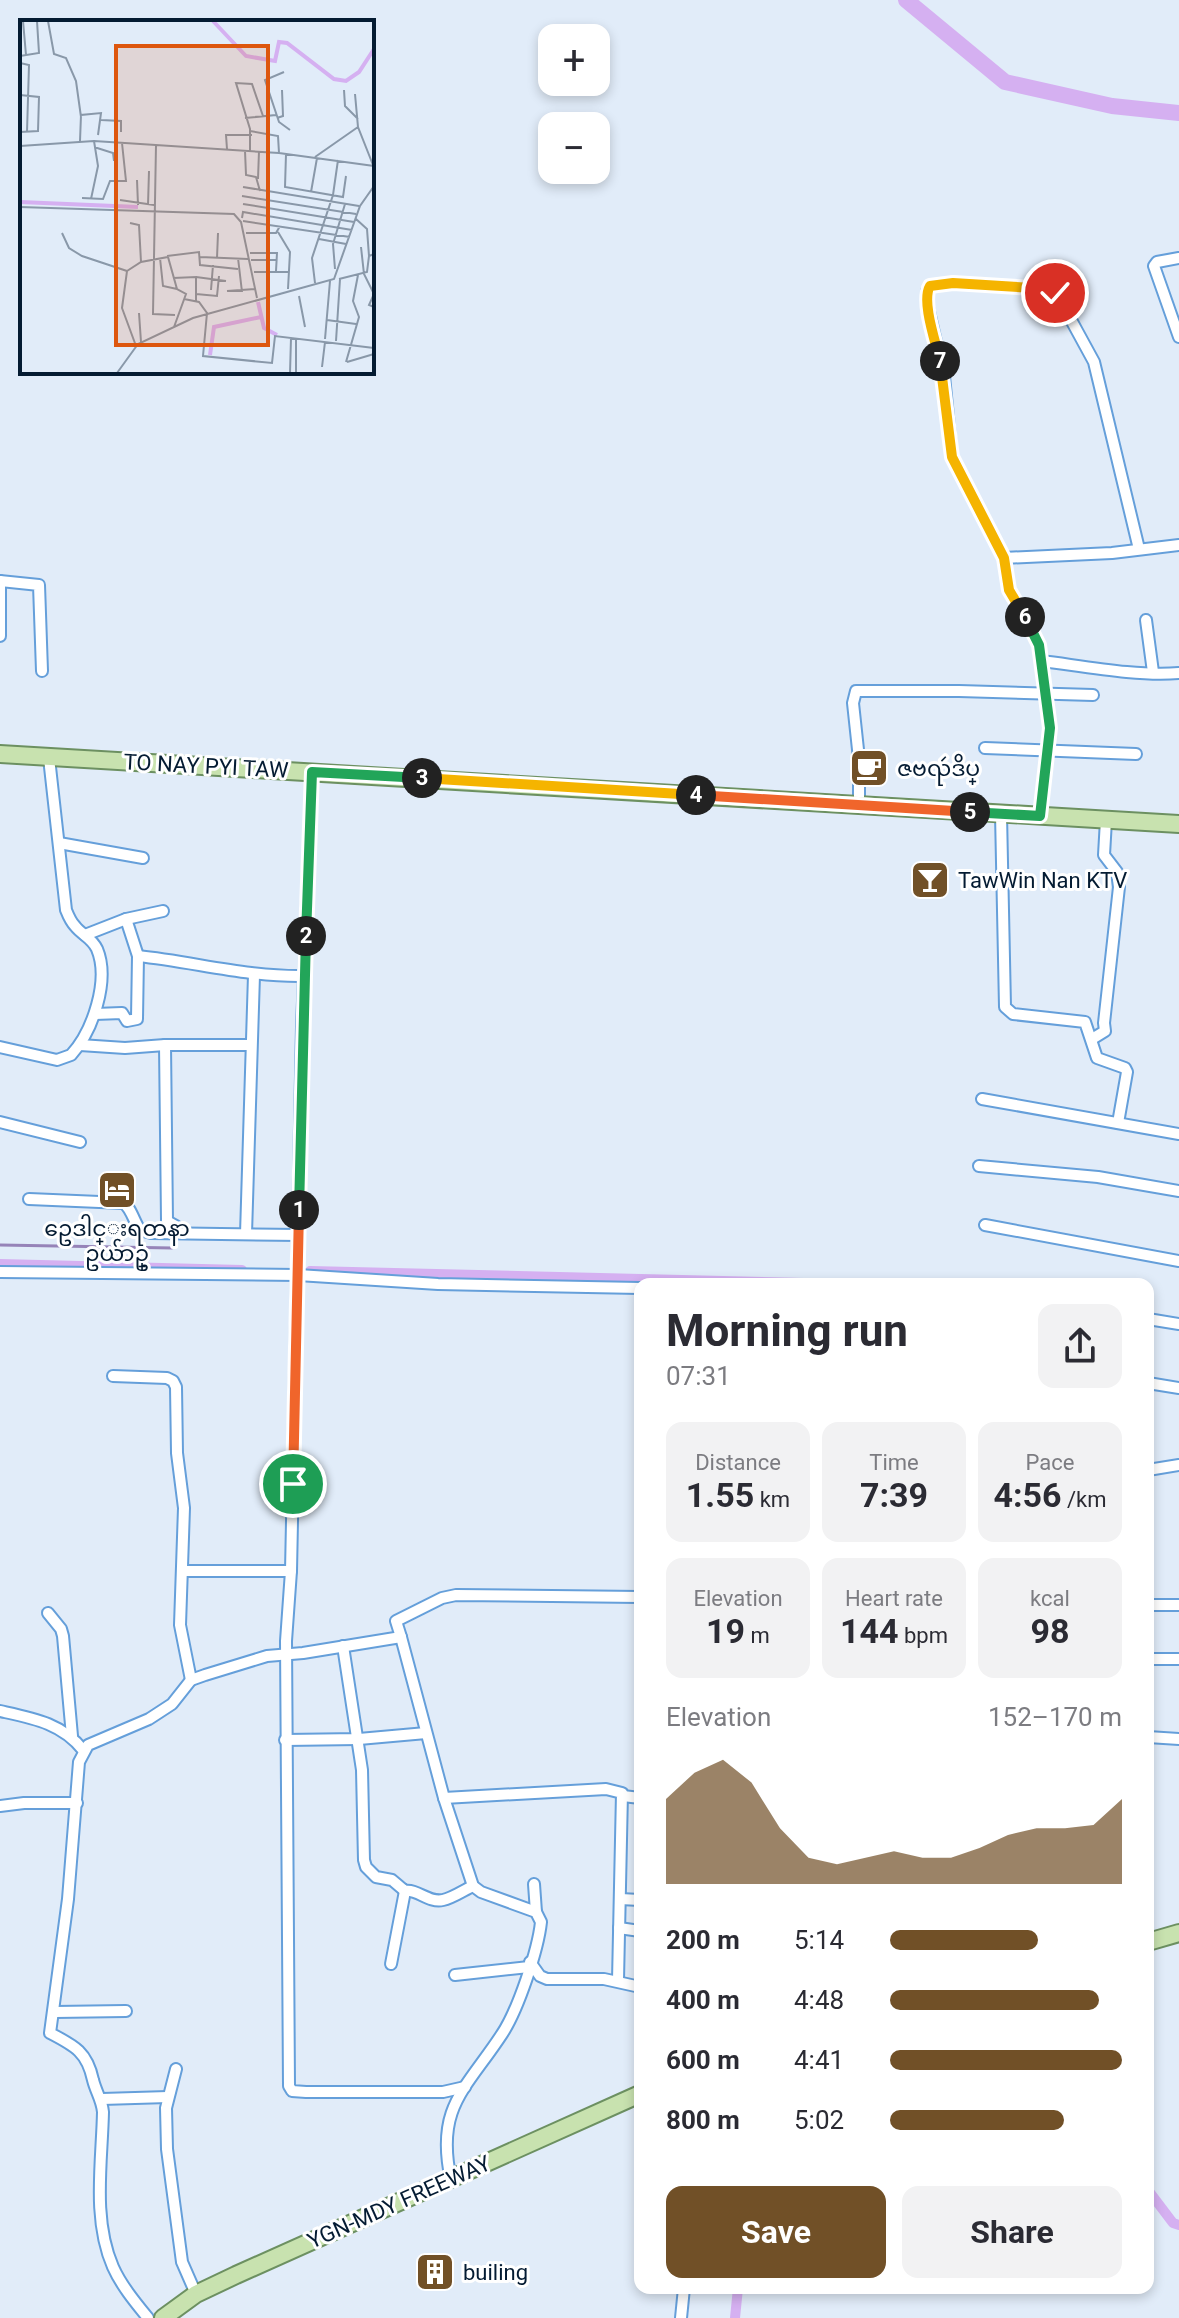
<!DOCTYPE html>
<html lang="en">
<head>
<meta charset="utf-8">
<style>
  :root { --surface:#fff; --page:#f2f2f3; --text:#2b2b33; --muted:#7c7c81; --accent:#715027 }
  body { margin:0; font-family:Roboto,"Noto Sans Myanmar",sans-serif; background:var(--page); color:var(--text); height:100vh; display:flex; flex-direction:column; font-size:30px; white-space:nowrap }
  * { box-sizing:border-box; margin:0 }
  p { font-size:26px; color:var(--muted) }
  .icon { flex:none; width:44px; height:44px; fill:none; stroke:currentColor; stroke-width:2; stroke-linecap:round; stroke-linejoin:round }
  .map { position:relative; flex:1; overflow:hidden }
  .drawer { position:absolute; left:634px; top:1278px; width:520px; height:1016px; display:flex; flex-direction:column; background:var(--surface); border-radius:16px; box-shadow:0 4px 12px #0003 }
  .drawer>* { flex:none }
  .controls { position:absolute; left:538px; top:24px; display:grid; gap:16px }
  .controls a { display:grid; place-items:center; width:72px; height:72px; border-radius:16px; background:var(--surface); box-shadow:0 4px 12px #0003; font-size:40px }
  .pin { position:absolute; display:grid; place-items:center; width:68px; height:68px; color:#fff; margin:-34px; border:4px solid #fff; border-radius:50%; box-shadow:0 2px 8px #0007 }
  .km { position:absolute; width:40px; height:40px; margin:-20px; border-radius:50%; background:#222; color:#fff; font-size:22px; line-height:40px; text-align:center }
  .round { display:grid; place-items:center; flex:none; width:84px; height:84px; border-radius:16px; background:var(--page) }
  .headline { display:flex; align-items:center; justify-content:space-between; height:136px; padding:0 32px }
  h1 { font-size:44px; font-weight:700; line-height:60px }
  .figures { display:grid; grid-template-columns:repeat(3,1fr); gap:12px; height:136px; padding:8px 32px }
  .figures div { display:grid; align-content:center; border-radius:16px; background:var(--page); text-align:center }
  .figures b { font-size:34px; font-weight:700 }
  .figures small { font-size:22px; font-weight:400 }
  .figures p { font-size:22px }
  .chart { height:224px; padding:16px 32px }
  .chart p { display:flex; justify-content:space-between }
  .chart svg { width:100%; height:144px; margin-top:8px; fill:var(--accent); opacity:.7 }
  .primary-button { display:flex; gap:16px; margin-top:auto; padding:16px 32px }
  .primary-button a { flex:1; height:92px; border-radius:16px; background:var(--accent); color:#fff; font-size:32px; font-weight:700; line-height:92px; text-align:center }
  .primary-button a+a { background:var(--page); color:var(--text) }
  ul { padding:0 32px; list-style:none; font-size:26px }
  li { display:grid; grid-template-columns:128px 96px 1fr; align-items:center; height:60px }
  li i { height:20px; border-radius:10px; background:var(--accent) }
  .map>svg:first-child { display:block }
  .lines { fill:none; stroke-linecap:round; stroke-linejoin:round }
  .stream { stroke:#9683b8; stroke-width:3 }
  .canal { stroke:#d5b0f1; stroke-width:10 }
  .river { stroke:#d5b0f1; stroke-width:16 }
  .minor-casing { stroke:#659fda; stroke-width:14 }
  .primary-casing { stroke:#6c9061; stroke-width:20 }
  .minor { stroke:#fff; stroke-width:10 }
  .primary { stroke:#c8e2af; stroke-width:16 }
  .split-1-casing { stroke:#fff; stroke-width:16 }
  .split-2-casing { stroke:#fff; stroke-width:16 }
  .split-3-casing { stroke:#fff; stroke-width:16 }
  .split-4-casing { stroke:#fff; stroke-width:16 }
  .split-5-casing { stroke:#fff; stroke-width:16 }
  .split-6-casing { stroke:#fff; stroke-width:16 }
  .split-7-casing { stroke:#fff; stroke-width:16 }
  .split-8-casing { stroke:#fff; stroke-width:16 }
  .split-1 { stroke:#f0652b; stroke-width:10 }
  .split-2 { stroke:#22a559; stroke-width:10 }
  .split-3 { stroke:#22a559; stroke-width:10 }
  .split-4 { stroke:#f5b400; stroke-width:10 }
  .split-5 { stroke:#f0652b; stroke-width:10 }
  .split-6 { stroke:#22a559; stroke-width:10 }
  .split-7 { stroke:#f5b400; stroke-width:10 }
  .split-8 { stroke:#f5b400; stroke-width:10 }
  .labels { text-anchor:middle; dominant-baseline:central; stroke-width:6; stroke-linejoin:round; paint-order:stroke }
  .street-label { font-size:22px; fill:#041b32; stroke:#fff }
  .poi-label { font-size:22px; fill:#041b32; stroke:#fff; text-anchor:start }
  .inset-river { fill:none; stroke:#d5b0f1; stroke-width:4 }
  .inset-road { fill:none; stroke:#8998a9; stroke-width:2 }
  .view { fill:#dd560e; fill-opacity:0.15; stroke:#dd560e; stroke-width:4 }
  .inset-edge { fill:none; stroke:#041b32; stroke-width:4 }
</style>
</head>
<body>
<div class="map">
<svg width="1179" height="2318" viewBox="0 0 1179 2318">
  <rect width="100%" height="100%" fill="#e1ecf9"/>
  <g class="lines">
    <!-- stream -->
    <polyline class="stream" points="0,1245 172,1248"/>
    <!-- canal -->
    <g class="canal">
      <polyline points="0,1264 242,1270"/>
      <polyline points="310,1271 845,1284"/>
      <polyline points="1148,2190 1173,2223 1179,2225"/>
      <polyline points="735,2318 738,2288"/>
    </g>
    <!-- river -->
    <polyline class="river" points="906,0 1005,82 1112,106 1179,113"/>
    <!-- minor casing -->
    <g class="minor-casing">
      <g id="minor">
        <polyline points="1179,258 1157,262 1154,266 1179,337"/>
        <polyline points="1004,558 1112,553 1179,545"/>
        <polyline points="0,581 39,585 42,671"/>
        <polyline points="1146,620 1153,672"/>
        <polyline points="0,636 0,581"/>
        <path d="M1042,661c40,5 98,16 137,12"/>
        <polyline points="985,748 1136,754"/>
        <polyline points="312,772 302,1027 291,1571 286,1641 289,2086 292,2091 306,2092 443,2092 465,2087"/>
        <polyline points="859,805 859,759 853,703 856,691 959,691 1093,695"/>
        <polyline points="1001,814 1005,1007 1013,1014 1085,1022 1097,1058 1125,1068 1127,1072 1118,1123"/>
        <polyline points="1040,816 1050,728 1039,645 1009,590 1004,558 952,457 944,376 927,303 927,291 930,286 953,283 1048,289 1058,296 1094,362 1139,549"/>
        <polyline points="59,843 143,858"/>
        <polyline points="85,935 126,919 163,911"/>
        <path d="M138,956c57,6 109,21 166,20"/>
        <polyline points="95,1014 122,1013 127,1021 137,1019 138,956 126,919"/>
        <polyline points="1092,1039 1105,1031 1104,1023 1119,887 1117,872 1104,855 1106,820"/>
        <polyline points="80,1045 125,1048 165,1045 250,1045"/>
        <polyline points="165,1045 167,1221 176,1226 175,1234"/>
        <path d="M0,1047l57,13 14,-5c22,-24 39,-75 26,-106 -5,-11 -15,-14 -22,-23 -4,-4 -7,-11 -9,-16l-17,-152"/>
        <polyline points="982,1099 1179,1134"/>
        <polyline points="0,1122 80,1142"/>
        <polyline points="979,1166 1098,1177 1179,1191"/>
        <path d="M29,1199l94,4c8,4 11,19 17,27l11,3 148,2"/>
        <polyline points="985,1225 1179,1261"/>
        <polyline points="246,1234 254,975"/>
        <polyline points="0,1272 298,1275 438,1284 640,1288"/>
        <polyline points="1148,1319 1179,1324"/>
        <polyline points="113,1376 167,1378 173,1381 176,1387 177,1453 184,1508 180,1625 191,1680"/>
        <polyline points="1148,1383 1179,1388"/>
        <polyline points="1148,1470 1179,1465"/>
        <polyline points="182,1571 291,1571"/>
        <polyline points="1148,1605 1179,1605"/>
        <polyline points="48,1613 61,1629 63,1636 72,1736"/>
        <polyline points="401,1637 396,1621 442,1598 456,1595 640,1597"/>
        <path d="M343,1646l19,124 2,90 2,7 10,10 16,3 13,11c13,-2 23,12 38,9 10,-2 21,-10 30,-14"/>
        <polyline points="1148,1659 1179,1659"/>
        <path d="M0,1711c32,7 62,12 83,39"/>
        <polyline points="1148,1737 1179,1739"/>
        <polyline points="285,1740 359,1739 426,1733"/>
        <polyline points="623,1796 640,1798"/>
        <polyline points="444,1798 606,1789 622,1793 618,1980"/>
        <polyline points="0,1806 24,1803 77,1803"/>
        <polyline points="534,1884 536,1912"/>
        <polyline points="620,1899 640,1900"/>
        <polyline points="619,1928 640,1931"/>
        <polyline points="530,1962 540,1976 547,1979 604,1979 640,1987"/>
        <polyline points="391,1964 405,1891"/>
        <polyline points="455,1975 529,1967"/>
        <polyline points="55,2012 126,2011"/>
        <polyline points="176,2069 166,2108 167,2149 182,2262 196,2294"/>
        <polyline points="102,2099 168,2097"/>
        <path d="M148,2318c-13,-16 -27,-33 -35,-51 -21,-48 -11,-105 -10,-155 -1,-12 -7,-20 -10,-32 -6,-28 -18,-34 -43,-47l18,-134 11,-137 9,-17 61,-26 23,-15 19,-24 14,-5 62,-19 36,-3 98,-16 43,161 29,88 8,6 55,20 5,10c-3,28 -23,88 -39,112 -36,55 -67,73 -51,146"/>
        <polyline points="681,2318 684,2288"/>
      </g>
    </g>
    <!-- primary casing -->
    <g class="primary-casing">
      <g id="primary">
        <polyline points="0,754 1179,824"/>
        <polyline points="1148,1942 1179,1933"/>
        <polyline points="163,2318 196,2294 236,2275 640,2094"/>
      </g>
    </g>
    <!-- minor -->
    <use href="#minor" class="minor"/>
    <!-- primary -->
    <use href="#primary" class="primary"/>
  </g>
  <g class="lines">
    <!-- split-1 casing -->
    <g class="split-1-casing">
      <polyline id="split-1" points="293,1484 299,1210"/>
    </g>
    <!-- split-2 casing -->
    <g class="split-2-casing">
      <polyline id="split-2" points="299,1210 306,936"/>
    </g>
    <!-- split-3 casing -->
    <g class="split-3-casing">
      <polyline id="split-3" points="306,936 312,772 422,778"/>
    </g>
    <!-- split-4 casing -->
    <g class="split-4-casing">
      <polyline id="split-4" points="422,778 696,795"/>
    </g>
    <!-- split-5 casing -->
    <g class="split-5-casing">
      <polyline id="split-5" points="696,795 970,812"/>
    </g>
    <!-- split-6 casing -->
    <g class="split-6-casing">
      <polyline id="split-6" points="970,812 1040,816 1050,728 1039,645 1025,617"/>
    </g>
    <!-- split-7 casing -->
    <g class="split-7-casing">
      <polyline id="split-7" points="940,361 952,457 1004,558 1009,590 1025,617"/>
    </g>
    <!-- split-8 casing -->
    <g class="split-8-casing">
      <path id="split-8" d="M940,361c-4,-18 -19,-60 -10,-75l23,-3 95,6 7,4"/>
    </g>
    <!-- split-1 -->
    <use href="#split-1" class="split-1"/>
    <!-- split-2 -->
    <use href="#split-2" class="split-2"/>
    <!-- split-3 -->
    <use href="#split-3" class="split-3"/>
    <!-- split-4 -->
    <use href="#split-4" class="split-4"/>
    <!-- split-5 -->
    <use href="#split-5" class="split-5"/>
    <!-- split-6 -->
    <use href="#split-6" class="split-6"/>
    <!-- split-7 -->
    <use href="#split-7" class="split-7"/>
    <!-- split-8 -->
    <use href="#split-8" class="split-8"/>
  </g>
  <!-- icons -->
  <defs>
    <g id="cafe-square" transform="scale(2)"><rect x="-9" y="-9" width="18" height="18" rx="4" fill="#715027" stroke="#fff"/><path d="M-5.5-4.5H6V0H3Q3 3.5 0 3.5H-2.5Q-5.5 3.5-5.5 0ZM3-3.2v2h1.7v-2ZM-6 4.5H4V6H-6Z" fill="#fff"/></g>
    <g id="bar-square" transform="scale(2)"><rect x="-9" y="-9" width="18" height="18" rx="4" fill="#715027" stroke="#fff"/><path d="M-6-5H6L.8 .8V4.5H3.5V6h-7V4.5H-.8V.8Z" fill="#fff"/></g>
    <g id="hotel-square" transform="scale(2)"><rect x="-9" y="-9" width="18" height="18" rx="4" fill="#715027" stroke="#fff"/><path d="M-6-4.5h1.5V1H6V5H4.5V3h-9V5H-6ZM-4 0a1.8 1.8 0 1 1 3.6 0ZM.5 0V-2.5h3Q6-2.5 6 0Z" fill="#fff"/></g>
    <g id="building-square" transform="scale(2)"><rect x="-9" y="-9" width="18" height="18" rx="4" fill="#715027" stroke="#fff"/><path d="M-4-6H4V6H1V3H-1V6H-4ZM-2.5-4.3h1.7v1.8h-1.7ZM.8-4.3h1.7v1.8H.8ZM-2.5-1h1.7V.8h-1.7ZM.8-1h1.7V.8H.8Z" fill="#fff"/></g>
  </defs>
  <g fill-rule="evenodd">
    <use href="#cafe-square" x="869" y="768"/>
    <use href="#bar-square" x="930" y="880"/>
    <use href="#hotel-square" x="117" y="1190"/>
    <use href="#building-square" x="435" y="2272"/>
  </g>
  <g class="labels">
    <!-- street labels -->
    <g class="street-label">
      <text transform="translate(206 766) rotate(3)">TO NAY PYI TAW</text>
      <text transform="translate(399 2202) rotate(-24)">YGN-MDY FREEWAY</text>
    </g>
    <!-- poi labels -->
    <g class="poi-label">
      <text x="897" y="768">ဇဗၺဴဒိပ္</text>
      <text x="958" y="880">TawWin Nan KTV</text>
      <text x="117" y="1228" text-anchor="middle">ဥေဒါင္းရတနာ<tspan x="117" dy="25">ဥယ်ာဥ္</tspan></text>
      <text x="463" y="2272">builing</text>
    </g>
  </g>
  <!-- overview -->
  <g transform="translate(20 20)">
    <rect width="354" height="354" fill="#e1ecf9"/>
    <path class="inset-river" d="M193,1l33,35 29,5 4,-19 8,1 47,36 12,2 13,-9 15,-23M0,182l118,5M238,282l6,26 13,7M190,335l4,-28 47,-10"/>
    <path class="inset-road" d="M3,1l3,34M28,1l6,33 12,4 10,23 5,36M0,36l19,-3 -2,-32M0,43l9,2 -2,67M264,52l-19,8 14,42 11,8M324,70l1,16 13,13M335,74l3,33 15,38M0,75l19,2 -1,34 -18,1M225,98l31,-3M257,98l6,-2 -1,-26M81,100l20,1v11M230,111l28,5 1,17M60,121l1,-26 20,-2 -3,22M136,125l-3,169 22,1M0,126l74,-5 185,12 95,13M74,127l19,6 1,8M207,129l-1,-14h26M225,131l1,24 10,2 4,14M230,131v-22l-14,-46 16,1 11,32M266,134l-1,33 58,10 3,-21M295,137l43,-30M238,159l1,-28M117,160l1,25M223,167l116,19M291,172l6,-34M222,176l114,18M62,178l21,1 7,-18h16l-4,-38M71,179l7,-33 -4,-25M100,180l34,5M223,184l111,18M128,185l1,-34M0,187l214,7 7,8 16,76M222,198l1,-6 109,18M336,199l11,10 2,27M223,201l107,16M110,203l9,2 2,37M258,212l12,20 -2,37M42,213l7,15 13,8 45,15M226,213h30l4,-7M299,219l27,5M341,227l3,27 10,20 -5,11 5,2M230,233h27l-1,18M147,236l32,-4 1,13 38,4M180,237l48,2M140,238l3,28 14,3M197,238l1,-25M218,238l4,34M231,240h25M315,249l-2,-25 12,-40M234,252h35M176,257l30,4M153,258l23,-1v24M319,259l28,-7 2,-16 5,-2M295,263l-3,-25 21,-63 5,-35M191,270l2,-25M207,271l28,-2M176,274l21,2 2,-20M279,276l6,31M164,279l15,3 8,11 -4,43 69,7 3,-27 99,12M119,293l2,29M307,300l29,4M305,319l5,-58M316,321l4,-62M116,326l-14,-38 5,-37 14,-9 27,-5 9,32 9,5 -12,33M326,342l13,-45 -6,-16 5,-26M327,342l27,-8M302,347l3,-25M97,353l21,-29 55,-26 141,-39 26,-73 14,-20M270,353l1,-35M276,353v-34"/>
    <path class="view" d="M96,26h152v299h-152z"/>
    <rect width="354" height="354" class="inset-edge"/>
  </g>
</svg>
<div class="controls">
<a>+</a>
<a>−</a>
</div>
<div class="pin" style="left:293px;top:1484px;background:#1e9e55"><svg class="icon" aria-label="arrive" viewBox="0 0 24 24"><path d="M6 21V4h12l-3 4 3 4H6"/></svg></div>
<div class="pin" style="left:1055px;top:293px;background:#d93025"><svg class="icon" aria-label="check" viewBox="0 0 24 24"><path d="M5 12l5 5 9-10"/></svg></div>
<b class="km" style="left:299px;top:1210px">1</b>
<b class="km" style="left:306px;top:936px">2</b>
<b class="km" style="left:422px;top:778px">3</b>
<b class="km" style="left:696px;top:795px">4</b>
<b class="km" style="left:970px;top:812px">5</b>
<b class="km" style="left:1025px;top:617px">6</b>
<b class="km" style="left:940px;top:361px">7</b>
<section class="drawer">
<div class="headline"><div><h1>Morning run</h1><p>07:31</p></div><a class="round"><svg class="icon" aria-label="share" viewBox="0 0 24 24"><path d="M12 15V3M7 8l5-5 5 5M5 13v7h14v-7"/></svg></a></div>
<div class="figures">
<div><p>Distance</p><b>1.55<small> km</small></b></div>
<div><p>Time</p><b>7:39</b></div>
<div><p>Pace</p><b>4:56<small> /km</small></b></div>
</div>
<div class="figures">
<div><p>Elevation</p><b>19<small> m</small></b></div>
<div><p>Heart rate</p><b>144<small> bpm</small></b></div>
<div><p>kcal</p><b>98</b></div>
</div>
<div class="chart"><p><span>Elevation</span>152–170 m</p>
<svg viewBox="0 0 160 44" preserveAspectRatio="none"><path d="M0 44V18L10 10L20 6L30 13L40 27L50 36L60 38L70 36L80 34L90 36L100 36L110 33L120 29L130 27L140 27L150 26L160 18V44z"/></svg>
</div>
<ul>
<li><b>200 m</b>5:14<i style="width:64%"></i></li>
<li><b>400 m</b>4:48<i style="width:90%"></i></li>
<li><b>600 m</b>4:41<i style="width:100%"></i></li>
<li><b>800 m</b>5:02<i style="width:75%"></i></li>
</ul>
<div class="primary-button"><a>Save</a><a>Share</a></div>
</section>
</div>
</body>
</html>
